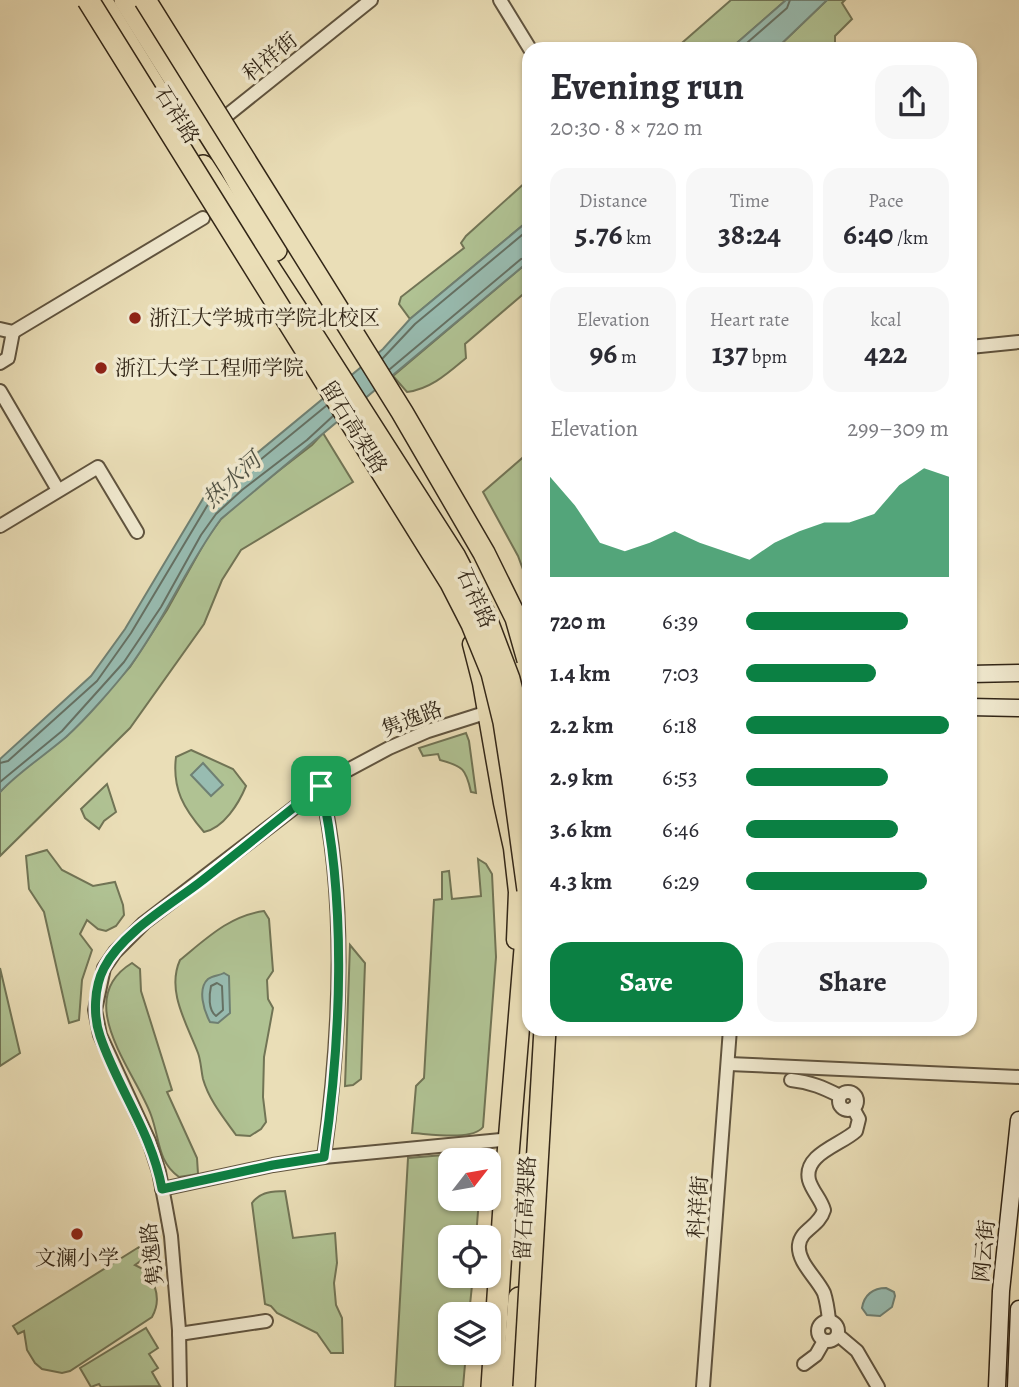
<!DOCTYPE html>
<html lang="en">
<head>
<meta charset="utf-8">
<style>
  :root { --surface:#fff; --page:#f7f7f7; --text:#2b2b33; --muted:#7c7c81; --accent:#0b8043 }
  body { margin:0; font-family:Alegreya,"Noto Serif SC",serif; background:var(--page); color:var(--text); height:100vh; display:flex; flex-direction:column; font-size:26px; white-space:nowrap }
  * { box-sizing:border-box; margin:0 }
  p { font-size:23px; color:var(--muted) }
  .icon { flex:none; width:38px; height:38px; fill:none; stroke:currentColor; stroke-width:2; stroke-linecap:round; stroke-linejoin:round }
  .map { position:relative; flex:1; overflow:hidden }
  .side { position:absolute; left:522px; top:42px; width:455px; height:994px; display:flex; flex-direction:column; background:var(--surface); border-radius:21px; box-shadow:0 2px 5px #0004 }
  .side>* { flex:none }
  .needle { width:46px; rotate:59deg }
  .buttons { position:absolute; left:438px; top:1148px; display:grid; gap:14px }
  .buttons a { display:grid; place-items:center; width:63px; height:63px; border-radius:14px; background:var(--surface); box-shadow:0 2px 5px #0004; font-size:35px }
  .pin { position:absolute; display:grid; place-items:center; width:60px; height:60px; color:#fff; margin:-30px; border-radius:14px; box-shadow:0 4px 10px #0006 }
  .round { display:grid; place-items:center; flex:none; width:74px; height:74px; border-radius:21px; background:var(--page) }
  .head { display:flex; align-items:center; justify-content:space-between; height:119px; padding:0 28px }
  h1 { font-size:38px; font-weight:600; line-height:52px }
  .stats { display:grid; grid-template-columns:repeat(3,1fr); gap:10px; height:119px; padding:7px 28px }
  .stats div { display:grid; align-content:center; border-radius:18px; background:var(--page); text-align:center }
  .stats b { font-size:30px; font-weight:600 }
  .stats small { font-size:19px; font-weight:400 }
  .stats p { font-size:19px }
  .chart { height:196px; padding:14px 28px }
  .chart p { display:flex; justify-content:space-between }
  .chart svg { width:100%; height:126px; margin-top:7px; fill:var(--accent); opacity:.7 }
  .primary-button { display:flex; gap:14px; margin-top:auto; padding:14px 28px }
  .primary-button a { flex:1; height:80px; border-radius:21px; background:var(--accent); color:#fff; font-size:28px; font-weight:600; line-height:80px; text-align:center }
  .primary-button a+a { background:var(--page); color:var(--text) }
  ul { padding:0 28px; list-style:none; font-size:23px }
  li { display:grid; grid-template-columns:112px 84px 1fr; align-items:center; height:52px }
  li i { height:18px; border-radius:9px; background:var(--accent) }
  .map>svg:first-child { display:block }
  .green { fill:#b0c293; stroke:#717455; stroke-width:2 }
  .water { fill:#98bcb1; stroke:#6f8073; stroke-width:2 }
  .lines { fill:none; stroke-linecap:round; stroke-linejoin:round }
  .shore { stroke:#657164; stroke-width:2 }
  .street-casing { stroke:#60543f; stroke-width:16 }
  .secondary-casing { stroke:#322617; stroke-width:19 }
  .primary-casing { stroke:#322617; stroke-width:21 }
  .highway-casing { stroke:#322617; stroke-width:24 }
  .street { stroke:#f1ead0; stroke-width:12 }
  .secondary { stroke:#f1ead0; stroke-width:16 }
  .primary { stroke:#eadeb7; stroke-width:18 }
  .highway { stroke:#eadeb7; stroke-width:21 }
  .highway-bridge-casing { stroke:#322617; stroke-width:24; stroke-linecap:butt }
  .highway-bridge { stroke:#eadeb7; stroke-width:21 }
  .route-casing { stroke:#fff; stroke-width:14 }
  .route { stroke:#0b8043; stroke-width:9 }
  .poi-dot { fill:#8f2418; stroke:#f1ead0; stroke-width:2.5 }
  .labels { text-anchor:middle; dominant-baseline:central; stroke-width:7; stroke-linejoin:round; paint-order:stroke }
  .street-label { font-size:21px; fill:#322617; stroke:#f1ead0 }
  .poi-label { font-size:21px; fill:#322617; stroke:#f1ead0; text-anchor:start }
  .water-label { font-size:23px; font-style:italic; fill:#515345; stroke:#f1ead0 }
</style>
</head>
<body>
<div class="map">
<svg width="1019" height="1387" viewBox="0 0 1019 1387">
  <rect width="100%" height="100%" fill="#eadeb7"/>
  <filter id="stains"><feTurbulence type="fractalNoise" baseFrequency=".00286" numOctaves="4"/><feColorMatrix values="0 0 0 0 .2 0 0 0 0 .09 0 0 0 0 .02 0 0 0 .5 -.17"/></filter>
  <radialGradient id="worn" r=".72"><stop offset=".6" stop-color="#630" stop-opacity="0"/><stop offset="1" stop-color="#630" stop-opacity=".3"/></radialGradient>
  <!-- green -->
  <g class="green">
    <polygon points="731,0 786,0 730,49 675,49"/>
    <polygon points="827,0 845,0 842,3 852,19 835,36 835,47 833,49 776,49"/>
    <polygon points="528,180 528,221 410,319 399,304 401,297 464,248 461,243 466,236"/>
    <path d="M528,262v28l-63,54 1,14c-18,15 -35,31 -59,34l-14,-16z"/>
    <polygon points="323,433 353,482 241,550 222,580 204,624 130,728 0,856 0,792 13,778 67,736 130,667 167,610 207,538 221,519 247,495 312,445"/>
    <polygon points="528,453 528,583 518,556 483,492"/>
    <path d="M466,733l3,8 7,52 -5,-1c-5,-23 -8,-26 -31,-32l-2,-6 -15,2 -4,-8z"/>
    <path d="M191,750l42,19 13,17c-7,17 -22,42 -42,46 -20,-23 -32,-43 -28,-75z"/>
    <polygon points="107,784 116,812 104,821 99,829 85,818 81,809"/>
    <polygon points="47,850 62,870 93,886 115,882 123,905 124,915 116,926 106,931 98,929 87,920 80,934 92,950 82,980 79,1020 69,1023 44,912 29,889 26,856"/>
    <path d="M478,859l8,5 6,10 4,83 -13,170c-11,14 -53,7 -71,6l4,-47 8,-8 10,-178 8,-1v-27l7,-1 3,28 29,-3z"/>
    <path d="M264,911l5,8 4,52 -6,9 1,19 5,9 -9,49 -1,40 3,25 -5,7 -11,7 -14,-1c-13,-18 -27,-35 -33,-56 -2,-9 -2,-18 -5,-26 -11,-29 -32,-62 -18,-93 27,-22 49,-44 84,-49z"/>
    <polygon points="350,945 365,963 361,1079 353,1085 345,1086"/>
    <path d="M132,963l8,6 1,22 31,99 -5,2 30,66 1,16 -19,3c-22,-16 -19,-38 -28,-62 -16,-44 -80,-115 -19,-152z"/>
    <polygon points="0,968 20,1053 0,1066"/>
    <polygon points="480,1152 483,1160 450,1160 450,1199 479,1199 476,1237 450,1237 450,1276 473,1276 469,1314 450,1314 450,1353 466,1353 463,1387 395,1387 408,1158"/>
    <path d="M285,1191l8,47 42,-5 2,30 -3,20 2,22 6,13 1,35h-12l-14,-20 -40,-20 -6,-7 -6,-2 -13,-101c9,-12 19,-11 33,-12z"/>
    <path d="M139,1247l7,10 -11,8c19,8 28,33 17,52l-82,54 -8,2 -20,-4 -7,-6 -8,-13 -3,-19 -6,3 -5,-8z"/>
    <polygon points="146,1328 158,1348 149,1354 158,1368 152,1372 160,1386 101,1387 99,1384 91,1387 80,1368"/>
  </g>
  <!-- water -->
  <g class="water">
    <polygon points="786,0 827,0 776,49 730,49"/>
    <path d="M528,221v41l-307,257c-34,46 -56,100 -90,146 -16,21 -46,55 -65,72 -22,19 -46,34 -66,55v-33l91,-83 34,-47 79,-132 179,-148 27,-30z"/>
    <polygon points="203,763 223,785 211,796 191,775"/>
    <path d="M224,973l5,3 1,37 -12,10 -8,-1c-6,-11 -13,-33 -2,-43 5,-4 11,-3 16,-6z"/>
    <path d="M886,1288l8,4 1,4 -3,11 -12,9 -13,-1 -5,-7c2,-13 11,-20 24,-20z"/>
  </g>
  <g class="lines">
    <!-- shore -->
    <g class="shore">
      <polyline points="740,49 787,8 790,0"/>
      <polyline points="383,358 415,324 528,230"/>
      <polyline points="390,369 521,259 528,258"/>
      <polyline points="0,763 8,761 97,681 131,633 210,501 326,406"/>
      <polyline points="0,782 62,731 124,662 161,607 201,535 216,514 242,490 307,440 333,416"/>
      <path d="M217,983l5,3 1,24 -7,6c-8,-6 -7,-21 -5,-30z"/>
    </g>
    <!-- street casing -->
    <g class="street-casing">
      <g id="street">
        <polyline points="500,0 530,49"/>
        <polyline points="225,117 371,0"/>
        <polyline points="0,329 13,332 203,218"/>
        <polyline points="970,347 1019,342"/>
        <polyline points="0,363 8,358 13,332"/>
        <polyline points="0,391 58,490"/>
        <polyline points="0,526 98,467 137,532"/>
        <path d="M321,786c27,117 19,253 3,371"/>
        <polyline points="729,1064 1019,1077"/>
        <path d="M791,1080c20,2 33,8 49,16"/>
        <circle cx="848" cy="1101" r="9"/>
        <polyline points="162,1189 273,1165 324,1157 501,1140"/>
        <path d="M829,1320c-1,-9 -2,-18 -5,-27 -7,-15 -27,-31 -25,-48 2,-16 20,-18 25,-35 -3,-11 -12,-19 -15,-30 -6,-26 32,-35 47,-49l3,-12 -6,-11"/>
        <circle cx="828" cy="1331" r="10"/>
        <polyline points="179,1334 266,1321"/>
        <polyline points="838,1335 857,1351 878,1387"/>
        <polyline points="804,1364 816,1355 824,1341"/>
        <polyline points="180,1387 179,1330 171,1236 165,1203 159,1172 149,1141 100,1035 95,1010 104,968 115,952 144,923 333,778 389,748 428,731 488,712"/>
        <polyline points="703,1387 730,1029"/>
      </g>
    </g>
    <!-- secondary casing -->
    <g class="secondary-casing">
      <g id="secondary">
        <polyline points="970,674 1019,673"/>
        <polyline points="970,707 1019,708"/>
        <polyline points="997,1387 1001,1291 1019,1120"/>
        <polyline points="1016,1387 1019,1309"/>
      </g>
    </g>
    <!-- primary casing -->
    <g class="primary-casing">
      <polyline id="primary" points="472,644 482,683 503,803 513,848 518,892 516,940"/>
    </g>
    <!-- highway casing -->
    <g class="highway-casing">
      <g id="highway">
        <polyline points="101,0 163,100"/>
        <polyline points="125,0 230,167 276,250"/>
        <polyline points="203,166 309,329"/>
        <polyline points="492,1387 505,1191 528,913"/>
        <polyline points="512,1387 519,1298"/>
      </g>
    </g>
    <!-- street -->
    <use href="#street" class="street"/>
    <!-- secondary -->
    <use href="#secondary" class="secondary"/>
    <!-- primary -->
    <use href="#primary" class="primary"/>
    <!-- highway -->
    <use href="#highway" class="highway"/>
    <!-- highway-bridge casing -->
    <g class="highway-bridge-casing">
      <g id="highway-bridge">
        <polyline points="88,0 451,583 472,624 492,673 504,722 513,780 528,890"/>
        <polyline points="145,0 402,412 484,553 516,618 528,660"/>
        <polyline points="309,329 455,557 484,613 509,679 523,735 528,784"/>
        <polyline points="524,1387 545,1029"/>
      </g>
    </g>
    <!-- highway-bridge -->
    <use href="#highway-bridge" class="highway-bridge"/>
  </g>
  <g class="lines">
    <!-- route casing -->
    <g class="route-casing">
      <path id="route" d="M321,786c26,117 20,253 3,371l-51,8 -111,24c-10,-56 -44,-100 -62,-153 -7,-20 -6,-49 4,-68 17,-34 66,-63 95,-85 41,-32 81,-65 122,-97z"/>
    </g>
    <!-- route -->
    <use href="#route" class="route"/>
  </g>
  <!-- markers -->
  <g class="poi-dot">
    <circle cx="135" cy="318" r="7"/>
    <circle cx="101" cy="368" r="7"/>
    <circle cx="77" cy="1234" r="7"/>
  </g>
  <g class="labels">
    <!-- street labels -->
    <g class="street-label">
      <text transform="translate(270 57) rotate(-39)">科祥街</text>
      <text transform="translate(177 115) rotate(58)">石祥路</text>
      <text transform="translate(354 427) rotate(58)">留石高架路</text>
      <text transform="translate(476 598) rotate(66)">石祥路</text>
      <text transform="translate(412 719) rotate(-21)">隽逸路</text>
      <text transform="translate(698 1207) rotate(-86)">科祥街</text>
      <text transform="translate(525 1208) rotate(-87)">留石高架路</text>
      <text transform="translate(984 1251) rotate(-84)">网云街</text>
      <text transform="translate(152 1254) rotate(-97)">隽逸路</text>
    </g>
    <!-- poi labels -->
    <g class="poi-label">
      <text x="149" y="318">浙江大学城市学院北校区</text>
      <text x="115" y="368">浙江大学工程师学院</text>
      <text x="77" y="1258" text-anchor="middle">文澜小学</text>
    </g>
    <!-- water labels -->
    <g class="water-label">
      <text transform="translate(232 480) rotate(-42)">热水河</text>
    </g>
  </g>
  <rect width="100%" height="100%" filter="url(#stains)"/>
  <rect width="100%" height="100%" fill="url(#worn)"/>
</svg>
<div class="buttons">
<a><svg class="needle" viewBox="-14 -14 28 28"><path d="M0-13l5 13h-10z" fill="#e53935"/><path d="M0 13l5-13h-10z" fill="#7c7c81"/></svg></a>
<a><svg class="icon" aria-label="locate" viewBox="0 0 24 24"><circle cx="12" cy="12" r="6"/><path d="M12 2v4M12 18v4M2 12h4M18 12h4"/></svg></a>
<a><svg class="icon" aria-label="layers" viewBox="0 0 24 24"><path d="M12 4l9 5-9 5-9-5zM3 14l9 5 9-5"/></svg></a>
</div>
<div class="pin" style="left:321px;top:786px;background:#1e9e55"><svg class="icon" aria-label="arrive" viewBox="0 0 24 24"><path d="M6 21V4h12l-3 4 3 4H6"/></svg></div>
<section class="side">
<div class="head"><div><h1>Evening run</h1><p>20:30 · 8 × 720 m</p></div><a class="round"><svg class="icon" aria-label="share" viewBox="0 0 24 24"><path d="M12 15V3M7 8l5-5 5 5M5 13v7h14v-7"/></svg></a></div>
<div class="stats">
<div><p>Distance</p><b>5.76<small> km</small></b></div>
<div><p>Time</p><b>38:24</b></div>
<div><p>Pace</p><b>6:40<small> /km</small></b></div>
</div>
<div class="stats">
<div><p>Elevation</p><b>96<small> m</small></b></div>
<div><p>Heart rate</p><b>137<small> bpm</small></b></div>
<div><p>kcal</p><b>422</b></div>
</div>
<div class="chart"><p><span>Elevation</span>299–309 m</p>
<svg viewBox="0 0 160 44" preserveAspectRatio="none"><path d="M0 44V9L10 19L20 32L30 35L40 32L50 28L60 32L70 35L80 38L90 32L100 28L110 25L120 25L130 22L140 12L150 6L160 9V44z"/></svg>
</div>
<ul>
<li><b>720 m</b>6:39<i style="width:80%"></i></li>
<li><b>1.4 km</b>7:03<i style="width:64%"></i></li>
<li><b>2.2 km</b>6:18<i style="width:100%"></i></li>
<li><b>2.9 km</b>6:53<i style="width:70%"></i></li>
<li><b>3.6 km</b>6:46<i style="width:75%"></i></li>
<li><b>4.3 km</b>6:29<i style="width:89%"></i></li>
</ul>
<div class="primary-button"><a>Save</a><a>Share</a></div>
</section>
</div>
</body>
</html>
